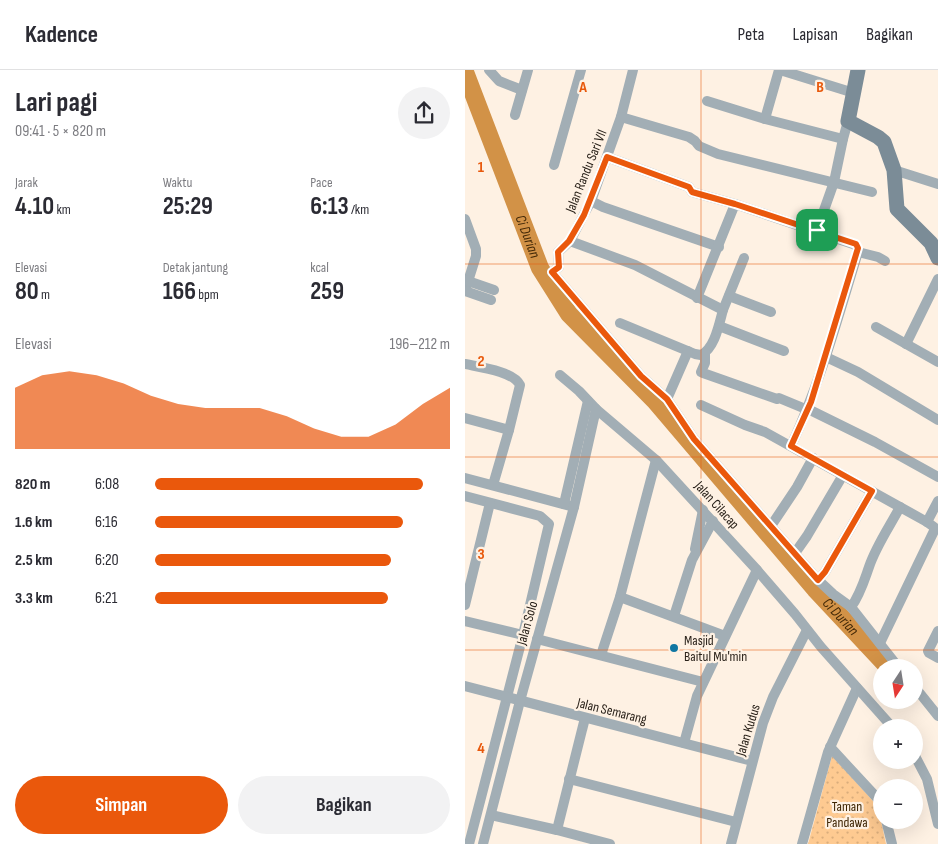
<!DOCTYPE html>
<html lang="id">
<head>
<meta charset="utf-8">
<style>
  :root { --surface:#fff; --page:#f2f2f3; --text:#2b2b33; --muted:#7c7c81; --line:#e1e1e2; --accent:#ea580c }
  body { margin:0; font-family:"Sofia Sans Condensed",sans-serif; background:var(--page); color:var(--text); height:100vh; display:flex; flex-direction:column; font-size:19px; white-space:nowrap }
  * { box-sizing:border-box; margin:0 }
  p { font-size:16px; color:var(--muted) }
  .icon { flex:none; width:28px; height:28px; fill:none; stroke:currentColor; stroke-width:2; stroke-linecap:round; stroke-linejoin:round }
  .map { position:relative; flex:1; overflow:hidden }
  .drawer { display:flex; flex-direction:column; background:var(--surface); width:465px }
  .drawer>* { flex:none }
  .needle { width:32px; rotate:192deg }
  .buttons { position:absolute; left:408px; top:589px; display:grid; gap:10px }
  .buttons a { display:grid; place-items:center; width:50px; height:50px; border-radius:50%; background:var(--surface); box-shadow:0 5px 20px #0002; font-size:25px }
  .pin { position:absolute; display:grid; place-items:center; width:42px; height:42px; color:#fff; margin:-21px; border-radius:10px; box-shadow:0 2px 8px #0006 }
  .round { display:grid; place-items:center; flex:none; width:52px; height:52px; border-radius:26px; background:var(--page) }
  .overview { display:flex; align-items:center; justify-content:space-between; height:85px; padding:0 15px }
  h1 { font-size:28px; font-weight:700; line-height:38px }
  .figures { display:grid; grid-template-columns:repeat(3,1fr); gap:8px; height:85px; padding:5px 15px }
  .figures div { display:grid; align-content:center }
  .figures b { font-size:25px; font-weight:700 }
  .figures small { font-size:14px; font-weight:400 }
  .figures p { font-size:14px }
  .chart { height:140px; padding:10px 15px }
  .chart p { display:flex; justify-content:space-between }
  .chart svg { width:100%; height:90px; margin-top:5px; fill:var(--accent); opacity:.7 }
  .button { display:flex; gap:10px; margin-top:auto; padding:10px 15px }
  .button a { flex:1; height:58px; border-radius:30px; background:var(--accent); color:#fff; font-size:20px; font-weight:700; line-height:58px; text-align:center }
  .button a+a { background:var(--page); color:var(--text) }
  ul { padding:0 15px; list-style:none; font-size:16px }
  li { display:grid; grid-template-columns:80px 60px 1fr; align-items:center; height:38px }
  li i { height:12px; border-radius:6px; background:var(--accent) }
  header { display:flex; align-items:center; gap:30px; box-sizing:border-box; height:70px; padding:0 25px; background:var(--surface); border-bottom:1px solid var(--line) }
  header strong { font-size:24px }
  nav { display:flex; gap:28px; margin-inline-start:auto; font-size:18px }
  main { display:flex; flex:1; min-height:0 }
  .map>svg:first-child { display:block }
  .park { fill:url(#park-dots) }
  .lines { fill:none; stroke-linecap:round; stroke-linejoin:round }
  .river { stroke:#d29247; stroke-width:18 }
  .street { stroke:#a2aeb5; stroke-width:10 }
  .secondary { stroke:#7b8c97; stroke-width:15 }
  .route-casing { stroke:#fff; stroke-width:10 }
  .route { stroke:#ea580c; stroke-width:6 }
  .grid { fill:none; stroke:#e8590c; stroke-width:1; stroke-opacity:0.55 }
  .poi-dot { fill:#0f76a2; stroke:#fef1e3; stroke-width:2 }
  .labels { text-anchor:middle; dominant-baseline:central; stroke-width:4.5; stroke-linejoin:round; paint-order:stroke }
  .street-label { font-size:14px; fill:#2a221a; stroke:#fef1e3 }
  .poi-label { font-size:14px; fill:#2a221a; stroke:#fef1e3; text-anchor:start }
  .park-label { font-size:14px; fill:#3d2402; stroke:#fef1e3 }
  .water-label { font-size:15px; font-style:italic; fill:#422807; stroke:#fef1e3 }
  .grid-label { font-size:16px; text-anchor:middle; font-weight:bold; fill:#e8590c; stroke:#fef1e3; stroke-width:4.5; stroke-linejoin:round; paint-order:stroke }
</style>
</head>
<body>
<header>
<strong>Kadence</strong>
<nav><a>Peta</a><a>Lapisan</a><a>Bagikan</a></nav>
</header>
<main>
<section class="drawer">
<div class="overview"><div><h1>Lari pagi</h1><p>09:41 · 5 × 820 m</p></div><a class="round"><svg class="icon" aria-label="share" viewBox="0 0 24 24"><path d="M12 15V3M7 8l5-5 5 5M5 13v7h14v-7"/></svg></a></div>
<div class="figures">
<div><p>Jarak</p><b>4.10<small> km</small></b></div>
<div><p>Waktu</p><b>25:29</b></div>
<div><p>Pace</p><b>6:13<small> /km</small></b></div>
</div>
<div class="figures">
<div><p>Elevasi</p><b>80<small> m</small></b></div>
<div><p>Detak jantung</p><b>166<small> bpm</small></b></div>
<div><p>kcal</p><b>259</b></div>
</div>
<div class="chart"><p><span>Elevasi</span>196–212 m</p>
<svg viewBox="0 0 160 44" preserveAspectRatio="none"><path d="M0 44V14L10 8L20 6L30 8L40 12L50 18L60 22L70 24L80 24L90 24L100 28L110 34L120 38L130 38L140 32L150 22L160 14V44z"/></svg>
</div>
<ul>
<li><b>820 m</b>6:08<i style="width:91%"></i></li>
<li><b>1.6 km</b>6:16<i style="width:84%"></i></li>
<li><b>2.5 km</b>6:20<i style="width:80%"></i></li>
<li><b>3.3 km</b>6:21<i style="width:79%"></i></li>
</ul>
<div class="button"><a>Simpan</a><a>Bagikan</a></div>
</section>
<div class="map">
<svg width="473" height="774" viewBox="0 0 473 774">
  <defs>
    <pattern id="park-dots" width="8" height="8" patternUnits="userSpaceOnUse" patternTransform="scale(1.25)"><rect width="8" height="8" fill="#feca91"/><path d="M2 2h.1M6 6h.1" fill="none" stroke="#daad7c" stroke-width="1.8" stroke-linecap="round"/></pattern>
  </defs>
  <rect width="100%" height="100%" fill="#fef1e3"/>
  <!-- park -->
  <polygon class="park" points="367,686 409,732 415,746 421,774 343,774"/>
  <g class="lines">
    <!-- river -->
    <path class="river" id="s1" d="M0,2l75,196 29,46 86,87 160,188 74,79"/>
    <!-- street -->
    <g class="street">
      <polyline points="24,0 34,11 57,20"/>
      <polyline points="168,0 156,47 126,131 105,171 93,182 94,197 87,202 176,306 202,329 229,369 353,510 368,524 386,537 434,598"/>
      <polyline points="315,0 389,23"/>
      <polyline points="242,31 300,49 378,69"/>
      <polyline points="50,45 63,0"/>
      <polyline points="156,47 224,67 230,71 234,76 253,84 407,122"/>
      <polyline points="300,49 314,0"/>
      <path d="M142,87l82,30 3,5 43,12 121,41 2,7c-20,65 -38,132 -67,194"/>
      <polyline points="89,95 116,0"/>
      <polyline points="429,100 473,114"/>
      <polyline points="126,131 138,137 254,177"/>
      <polyline points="0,149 11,179 11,186 0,221"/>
      <polyline points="352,160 369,112 378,69 383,51"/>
      <path d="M105,171l65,24 88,45c-4,14 -8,38 -22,45l-6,-1 -75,-31"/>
      <polyline points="393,182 413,187 420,191"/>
      <polyline points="0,210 29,220"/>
      <polyline points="0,221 26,230"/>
      <polyline points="264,226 306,242"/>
      <polyline points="232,228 270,134"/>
      <polyline points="258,240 279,188"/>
      <polyline points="254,256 319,281"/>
      <polyline points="411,257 473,292"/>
      <polyline points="441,274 473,209"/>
      <polyline points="240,283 240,293 236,302 238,303 312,329 314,328 343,340"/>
      <polyline points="361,287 393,302 473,350"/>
      <path d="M0,294c14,3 48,7 55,21l-11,45 -16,55"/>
      <polyline points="95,305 114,321 131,339 191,390 292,500 330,544 356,577 428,658"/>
      <polyline points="202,329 223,281"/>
      <polyline points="236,335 280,355 300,362 462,452 469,457 469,461 415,573"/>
      <polyline points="343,339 410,372 473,407"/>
      <polyline points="0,348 44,360"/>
      <polyline points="0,408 109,437"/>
      <polyline points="0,426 75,446 84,454 58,565 4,774"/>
      <polyline points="99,434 123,331"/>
      <polyline points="462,452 473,431"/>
      <polyline points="306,456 332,417 348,388"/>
      <polyline points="230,479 238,440"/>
      <polyline points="330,483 342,466 378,405"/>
      <polyline points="353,510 360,502 407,421"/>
      <polyline points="155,527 260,566"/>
      <polyline points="0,535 25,433"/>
      <path d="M386,537c9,-12 13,-26 18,-40 7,-21 21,-41 31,-60"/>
      <polyline points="209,546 227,490 248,451"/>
      <polyline points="0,551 58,565"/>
      <polyline points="473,561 463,581 464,583 473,588"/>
      <polyline points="72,569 238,612"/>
      <polyline points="136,585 155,527 191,390"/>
      <polyline points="0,616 287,691"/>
      <polyline points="449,616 473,646"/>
      <polyline points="219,673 232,626 292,500"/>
      <polyline points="365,677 414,730 416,736"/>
      <polyline points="449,684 462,709 473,754"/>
      <polyline points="104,709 271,752"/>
      <polyline points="26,745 92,760 145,774"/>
      <polyline points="421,750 427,774"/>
      <polyline points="92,760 120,648"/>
      <polyline points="18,774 55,631 109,437 131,339"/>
      <polyline points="266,774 298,653 308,627 342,560"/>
      <polyline points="337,774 363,682 392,618"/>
    </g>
    <!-- secondary -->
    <polyline class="secondary" points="393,0 383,51 413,67 419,72 429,100 432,139 466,173 473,188"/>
  </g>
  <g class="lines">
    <!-- route casing -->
    <g class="route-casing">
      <polygon id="route" points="142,87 224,117 227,122 270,134 391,174 393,178 346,332 326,376 407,421 360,502 353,510 229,369 202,329 176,306 87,202 94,197 93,182 104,171 119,145"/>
    </g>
    <!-- route -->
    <use href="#route" class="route"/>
  </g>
  <!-- grid -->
  <path class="grid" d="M236,0v774M0,194h473M0,387h473M0,580h473"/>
  <!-- markers -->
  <circle class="poi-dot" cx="209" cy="578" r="5"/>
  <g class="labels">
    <!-- street labels -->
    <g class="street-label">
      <text transform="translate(121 101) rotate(-68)">Jalan Randu Sari VII</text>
      <text transform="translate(252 435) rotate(48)">Jalan Cilacap</text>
      <text transform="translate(62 553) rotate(-74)">Jalan Solo</text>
      <text transform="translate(147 641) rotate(14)">Jalan Semarang</text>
      <text transform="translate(283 660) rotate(-73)">Jalan Kudus</text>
    </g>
    <!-- poi labels -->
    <g class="poi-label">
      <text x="219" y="570">Masjid<tspan x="219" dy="16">Baitul Mu'min</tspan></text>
    </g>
    <!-- park labels -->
    <g class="park-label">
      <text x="382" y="736">Taman<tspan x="382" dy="16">Pandawa</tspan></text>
    </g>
    <!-- water labels -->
    <g class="water-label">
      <text stroke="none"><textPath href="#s1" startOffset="176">Ci Durian</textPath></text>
      <text stroke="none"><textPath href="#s1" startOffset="671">Ci Durian</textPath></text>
    </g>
  </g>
  <g class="grid-label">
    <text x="118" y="22">A</text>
    <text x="355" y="22">B</text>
    <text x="16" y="102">1</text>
    <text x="16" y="296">2</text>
    <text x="16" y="489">3</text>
    <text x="16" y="683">4</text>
  </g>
</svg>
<div class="buttons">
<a><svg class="needle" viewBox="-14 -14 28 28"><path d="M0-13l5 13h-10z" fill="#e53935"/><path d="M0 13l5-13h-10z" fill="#7c7c81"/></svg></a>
<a>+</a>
<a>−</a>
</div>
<div class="pin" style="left:352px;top:160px;background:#1e9e55"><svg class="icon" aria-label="arrive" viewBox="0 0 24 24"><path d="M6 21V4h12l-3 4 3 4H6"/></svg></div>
</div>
</main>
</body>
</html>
